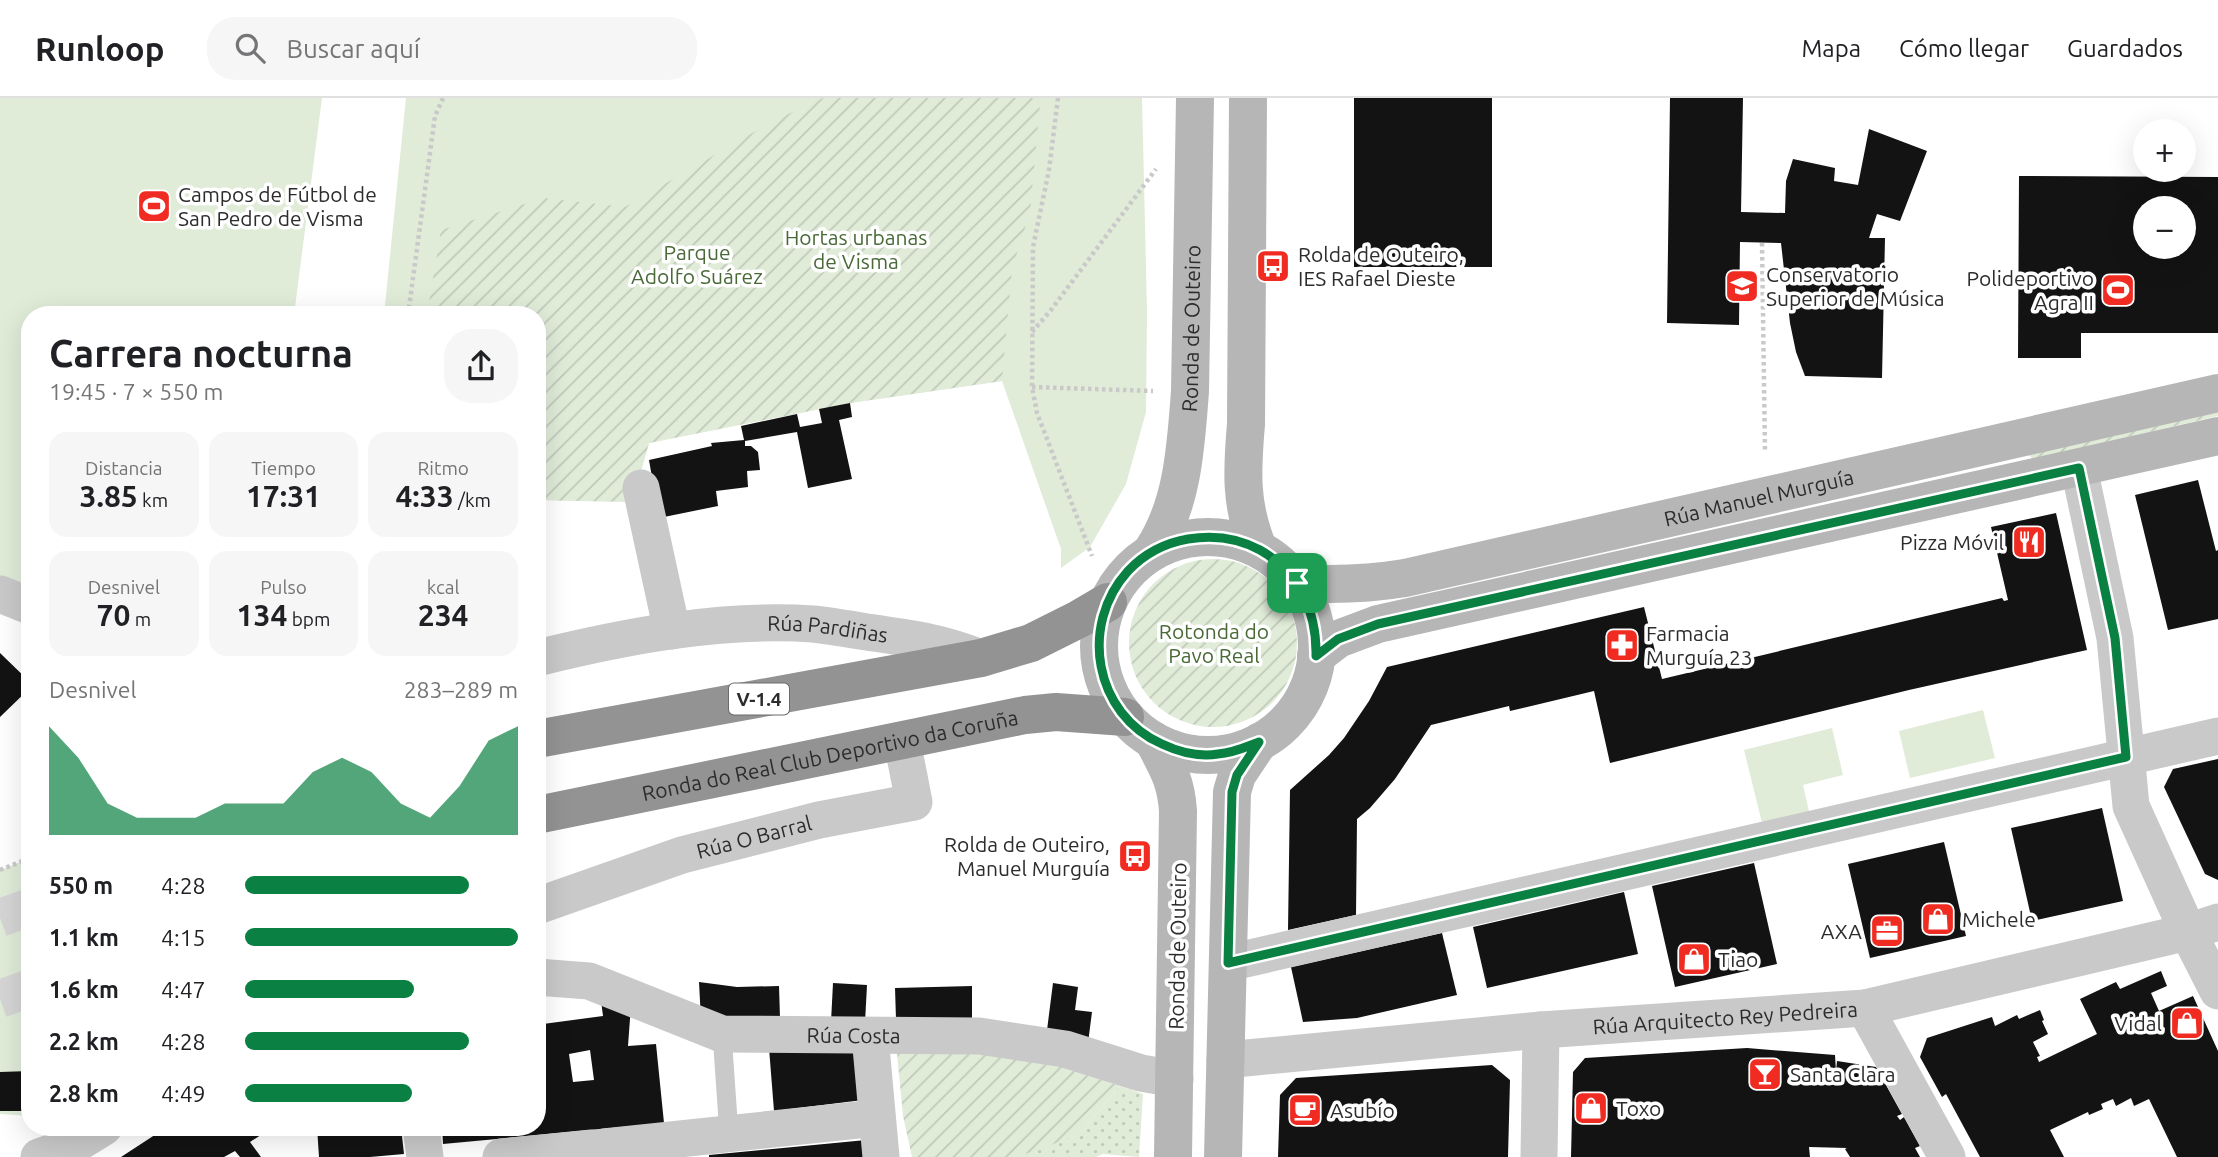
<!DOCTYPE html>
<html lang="es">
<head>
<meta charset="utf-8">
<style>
  :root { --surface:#fff; --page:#f6f6f6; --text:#202124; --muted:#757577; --line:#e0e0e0; --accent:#0b8043 }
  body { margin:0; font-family:Ubuntu,sans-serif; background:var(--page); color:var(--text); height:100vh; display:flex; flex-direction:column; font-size:26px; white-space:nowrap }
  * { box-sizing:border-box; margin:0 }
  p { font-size:23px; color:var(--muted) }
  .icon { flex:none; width:38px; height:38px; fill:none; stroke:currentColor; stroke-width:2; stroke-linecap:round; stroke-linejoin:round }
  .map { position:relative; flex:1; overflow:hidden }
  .details { position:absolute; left:21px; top:208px; width:525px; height:830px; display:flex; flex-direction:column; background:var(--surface); border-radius:28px; box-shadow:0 7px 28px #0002 }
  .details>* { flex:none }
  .buttons { position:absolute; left:2133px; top:21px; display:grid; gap:14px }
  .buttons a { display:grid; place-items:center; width:63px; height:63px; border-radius:50%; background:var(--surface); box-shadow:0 7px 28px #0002; font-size:35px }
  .pin { position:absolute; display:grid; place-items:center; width:60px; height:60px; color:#fff; margin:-30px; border-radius:14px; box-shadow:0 4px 10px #0006 }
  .round { display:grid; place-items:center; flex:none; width:74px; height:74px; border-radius:28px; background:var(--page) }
  .summary { display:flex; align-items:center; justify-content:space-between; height:119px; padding:0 28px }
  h1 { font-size:38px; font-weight:600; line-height:52px }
  .figures { display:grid; grid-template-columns:repeat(3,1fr); gap:10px; height:119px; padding:7px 28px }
  .figures div { display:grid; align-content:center; border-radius:18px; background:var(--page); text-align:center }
  .figures b { font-size:30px; font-weight:600 }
  .figures small { font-size:19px; font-weight:400 }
  .figures p { font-size:19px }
  .chart { height:196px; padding:14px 28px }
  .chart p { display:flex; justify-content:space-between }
  .chart svg { width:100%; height:126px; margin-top:7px; fill:var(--accent); opacity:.7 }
  ul { padding:0 28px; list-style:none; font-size:23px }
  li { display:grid; grid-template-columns:112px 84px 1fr; align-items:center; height:52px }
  li i { height:18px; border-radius:9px; background:var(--accent) }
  header { display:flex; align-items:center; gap:42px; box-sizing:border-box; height:98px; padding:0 35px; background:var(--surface); border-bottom:2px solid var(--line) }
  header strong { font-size:33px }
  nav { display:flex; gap:38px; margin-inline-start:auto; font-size:24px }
  .search { width:490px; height:63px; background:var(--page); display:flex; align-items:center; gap:18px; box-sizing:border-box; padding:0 24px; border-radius:28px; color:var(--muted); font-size:26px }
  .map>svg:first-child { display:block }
  .grass { fill:url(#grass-dots) }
  .park { fill:#e0ebd8 }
  .garden { fill:url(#garden-furrows) }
  .building { fill:#131313; fill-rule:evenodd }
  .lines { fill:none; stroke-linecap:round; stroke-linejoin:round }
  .highway-tunnel { stroke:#d5d5d5; stroke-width:38; stroke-dasharray:38 19; stroke-linecap:butt }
  .path { stroke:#c9c9c9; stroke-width:4.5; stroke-dasharray:3.5 3.5; stroke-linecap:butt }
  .lane { stroke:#c9c9c9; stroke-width:19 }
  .street { stroke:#c9c9c9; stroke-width:37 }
  .secondary { stroke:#b6b6b6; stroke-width:38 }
  .highway { stroke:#939393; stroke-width:38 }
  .route-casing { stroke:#fff; stroke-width:14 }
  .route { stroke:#0b8043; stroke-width:9 }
  .labels { text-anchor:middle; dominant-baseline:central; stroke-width:7; stroke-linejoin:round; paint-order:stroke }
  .shield { fill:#fff; stroke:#6b6b6b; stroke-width:2 }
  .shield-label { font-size:19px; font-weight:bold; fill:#2c2c2c }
  .poi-label { font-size:21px; fill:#2c2c2c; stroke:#fff; text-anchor:start }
  .park-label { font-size:21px; fill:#496a37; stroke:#fff }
  .street-label { font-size:21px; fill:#2c2c2c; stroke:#fff }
</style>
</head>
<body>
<header>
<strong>Runloop</strong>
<div class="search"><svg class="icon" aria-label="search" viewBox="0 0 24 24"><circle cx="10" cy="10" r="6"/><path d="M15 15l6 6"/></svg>Buscar aquí</div>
<nav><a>Mapa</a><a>Cómo llegar</a><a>Guardados</a></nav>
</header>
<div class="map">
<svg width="2218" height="1059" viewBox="0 0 2218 1059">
  <defs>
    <pattern id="grass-dots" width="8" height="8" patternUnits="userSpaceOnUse" patternTransform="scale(1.75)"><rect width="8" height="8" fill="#e0ebd8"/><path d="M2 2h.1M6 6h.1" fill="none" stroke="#c0caba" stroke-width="1.8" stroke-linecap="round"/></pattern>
    <pattern id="garden-furrows" width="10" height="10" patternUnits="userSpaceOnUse" patternTransform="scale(1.75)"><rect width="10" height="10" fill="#e0ebd8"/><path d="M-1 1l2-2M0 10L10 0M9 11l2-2" fill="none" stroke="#c0caba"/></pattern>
  </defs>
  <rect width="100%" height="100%" fill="#fff"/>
  <!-- grass -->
  <polygon class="grass" points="1120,988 1143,996 1139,1059 1103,1056 1096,1059 1013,1059 1080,1036"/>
  <!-- park -->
  <g class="park">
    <polygon points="0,0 322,0 294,217 30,217 30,491 0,482"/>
    <polygon points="406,0 1142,0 1147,213 1146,314 1126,386 1090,449 1061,470 1061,451 1002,283 850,305 649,345 632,404 537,402 537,217 384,217"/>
    <polygon points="1983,612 1995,660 1910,680 1899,633"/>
    <polygon points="1832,630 1843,677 1803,687 1810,718 1763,729 1744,652"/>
    <polygon points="30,760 30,1018 0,1016 0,772"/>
  </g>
  <!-- garden -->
  <g class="garden">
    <polygon points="823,0 1032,0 1040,6 1030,114 1012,171 1002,283 850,305 649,345 632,404 537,402 537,217 427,217 441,132 544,100 625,109 773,23"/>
    <polygon points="2218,309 2218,318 2033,361 2028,356"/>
    <circle cx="1213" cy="545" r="84"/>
    <polygon points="896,946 1031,958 1120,988 1080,1036 1032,1054 1013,1059 912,1059 903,1018"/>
  </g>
  <!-- building -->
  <g class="building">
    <rect x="1354" y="0" width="138" height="169"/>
    <polygon points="1670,0 1743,0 1741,114 1785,115 1786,83 1793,61 1835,70 1834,83 1858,87 1869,31 1927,53 1900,123 1877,116 1869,140 1885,140 1882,280 1805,278 1796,254 1790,225 1781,145 1740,144 1739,227 1667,225"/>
    <path d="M2019,78l199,1v156h-137v25h-63zM2146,110h38v39h-38z"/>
    <polygon points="850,305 852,319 839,322 852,381 808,390 797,334 745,343 745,348 751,348 758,354 760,372 747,373 748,389 716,393 718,408 659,420 649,362 712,348 711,345 744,342 741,328 797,316 800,329 822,325 819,311"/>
    <polygon points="2198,382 2216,453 2218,452 2218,521 2168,532 2135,397"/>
    <polygon points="2056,415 2087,552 1909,592 1610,665 1594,593 1510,613 1509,608 1431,627 1395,681 1370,710 1357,721 1356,817 1288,832 1290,692 1329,657 1344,640 1369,603 1387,569 1644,509 1662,581 2002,500 2004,503 2008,502 1991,429"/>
    <polygon points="0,555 30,584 30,590 0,619"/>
    <polygon points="2218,661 2218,782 2205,776 2164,689 2173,671"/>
    <polygon points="2102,710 2123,803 2032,823 2011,730"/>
    <polygon points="1944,744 1966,838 1870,860 1848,766"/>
    <polygon points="1754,765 1777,866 1675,889 1652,788"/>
    <polygon points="1624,794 1638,856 1487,890 1473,829"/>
    <polygon points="1442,835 1457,897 1357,920 1303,924 1291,869"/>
    <polygon points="2161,873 2167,888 2151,895 2159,913 2193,898 2218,953 2218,1059 2177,1059 2149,1001 2134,1008 2131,1000 2116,1008 2113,1001 2101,1006 2103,1011 2089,1017 2088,1014 2050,1032 2064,1059 1980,1059 1946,996 1942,999 1920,959 1927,940 1992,919 1995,928 2017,917 2019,921 2040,912 2044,922 2042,923 2048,936 2033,944 2040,958 2037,959 2039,964 2097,936 2080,901 2116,884 2120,891"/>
    <polygon points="699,884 737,889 779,888 780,920 701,922"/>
    <polygon points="833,885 867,887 865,925 831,924"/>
    <polygon points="1053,885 1078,889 1075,912 1092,914 1088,945 1046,940"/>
    <polygon points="972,888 972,921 896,922 895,890"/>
    <path d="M600,895l31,12 -3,41 28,-2 8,79 -221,21 -1,-17h95v-105h5l1,2 60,-8zM590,952l4,30 -21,2 -4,-28z"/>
    <polygon points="860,948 863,1002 774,1013 769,950"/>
    <polygon points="1747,950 1835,957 1836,974 1837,963 1876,969 1902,1016 1897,1018 1900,1022 1904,1019 1920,1048 1915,1050 1920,1059 1850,1059 1845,1051 1847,1050 1809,1049 1810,1059 1571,1059 1573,974 1585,960"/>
    <polygon points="1492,967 1510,982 1508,1059 1278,1059 1280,997 1296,980"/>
    <polygon points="30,973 30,1013 0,1013 0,974"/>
    <polygon points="167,1029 273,1029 250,1044 261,1059 240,1059 235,1053 224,1059 121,1059"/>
    <polygon points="317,1029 401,1029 404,1056 370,1059 319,1059"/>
    <polygon points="866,1042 868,1059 709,1059 709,1057"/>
  </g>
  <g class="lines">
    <!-- highway-tunnel -->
    <g class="highway-tunnel">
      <polyline points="0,820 30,809"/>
      <polyline points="0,901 30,890"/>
    </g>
    <!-- path -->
    <g class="path">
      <polyline points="1058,0 1049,72 1033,149 1032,289 1037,315 1092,458"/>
      <polyline points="1762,145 1765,354"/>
      <polyline points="408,217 435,18 443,0"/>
      <polyline points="1032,234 1051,212 1156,71"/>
      <polyline points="1032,289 1153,293"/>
      <polyline points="0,772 30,760"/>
    </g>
    <!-- lane -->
    <polyline class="lane" points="722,936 729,1036"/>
    <!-- street -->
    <g class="street">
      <polyline points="2079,370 2115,540 2131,708 2188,834 2218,893"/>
      <polyline points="641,390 672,533"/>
      <polyline points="0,496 30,508"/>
      <path id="s1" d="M537,560c89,-22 184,-40 276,-34 18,2 36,5 54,8 43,6 73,10 114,26"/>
      <path id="s2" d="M537,808l145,-51 137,-35 95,-18 -12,-61"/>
      <polyline points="1228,865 2218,638"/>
      <path id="s3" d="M537,879l52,4 133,53 257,2 86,13 76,24 34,6"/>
      <polyline points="1865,910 1947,1059"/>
      <polyline points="870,938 881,1059"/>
      <path id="s4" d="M1225,962l316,-30 324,-22 323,-76 30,-10"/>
      <polyline points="421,1029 425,1059"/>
      <polyline points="604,1049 877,1020"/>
      <polyline points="39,1059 78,1045 104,1029"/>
      <polyline points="501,1059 592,1050"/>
      <polyline points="1539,1059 1541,932"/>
    </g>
    <!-- secondary -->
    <g class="secondary">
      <path d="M1248,0l-2,326c-4,46 -6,81 12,124"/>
      <circle cx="1208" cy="548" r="109"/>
      <path id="s5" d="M1152,453c31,-46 34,-106 38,-160l5,-293"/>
      <path id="s6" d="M1297,485c36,2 72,1 108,-5l813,-185"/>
      <polyline points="1316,558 1338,541 1378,526 2218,338"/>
      <path d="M1153,642c14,27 23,40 25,71l-5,346"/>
      <polyline points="1223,1059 1232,694 1237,677 1259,644"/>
    </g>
    <!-- highway -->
    <g class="highway">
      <polyline points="537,641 981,560 1031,545 1079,521 1108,504"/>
      <path id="s7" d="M537,717l488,-100 31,-3 69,5"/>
    </g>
  </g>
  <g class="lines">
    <!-- route casing -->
    <g class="route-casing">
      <path id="route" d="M2079,370l36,170 11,119 -898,206 4,-171 5,-17 22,-33c-13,5 -26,11 -41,12 -19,3 -39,-2 -56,-10 -68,-30 -83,-119 -34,-173 16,-17 37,-28 60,-32 24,-4 50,-1 72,11 39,22 57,62 56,106l22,-17 40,-15z"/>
    </g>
    <!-- route -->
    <use href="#route" class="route"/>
  </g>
  <!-- icons -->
  <defs>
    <g id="stadium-square" transform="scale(1.75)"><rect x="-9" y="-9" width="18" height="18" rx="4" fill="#f02c22" stroke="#fff"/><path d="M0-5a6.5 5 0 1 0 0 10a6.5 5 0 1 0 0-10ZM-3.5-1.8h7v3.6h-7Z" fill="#fff"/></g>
    <g id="bus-square" transform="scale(1.75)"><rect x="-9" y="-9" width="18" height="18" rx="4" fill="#f02c22" stroke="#fff"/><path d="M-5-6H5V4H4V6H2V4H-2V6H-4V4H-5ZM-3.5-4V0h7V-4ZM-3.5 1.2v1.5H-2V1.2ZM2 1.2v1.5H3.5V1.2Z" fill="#fff"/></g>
    <g id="university-square" transform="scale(1.75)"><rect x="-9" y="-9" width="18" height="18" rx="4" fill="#f02c22" stroke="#fff"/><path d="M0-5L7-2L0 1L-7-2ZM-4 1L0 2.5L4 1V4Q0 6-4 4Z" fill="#fff"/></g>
    <g id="restaurant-square" transform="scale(1.75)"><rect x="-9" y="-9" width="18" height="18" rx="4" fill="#f02c22" stroke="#fff"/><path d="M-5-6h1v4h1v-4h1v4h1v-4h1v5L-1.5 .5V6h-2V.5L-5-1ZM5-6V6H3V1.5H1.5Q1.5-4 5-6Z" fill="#fff"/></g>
    <g id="pharmacy-square" transform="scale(1.75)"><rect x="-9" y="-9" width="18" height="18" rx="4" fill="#f02c22" stroke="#fff"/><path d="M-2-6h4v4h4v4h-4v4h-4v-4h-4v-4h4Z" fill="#fff"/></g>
    <g id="shop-square" transform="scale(1.75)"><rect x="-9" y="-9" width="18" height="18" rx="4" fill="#f02c22" stroke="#fff"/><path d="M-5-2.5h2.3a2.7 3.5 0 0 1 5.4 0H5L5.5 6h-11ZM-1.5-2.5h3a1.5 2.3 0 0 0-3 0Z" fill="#fff"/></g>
    <g id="office-square" transform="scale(1.75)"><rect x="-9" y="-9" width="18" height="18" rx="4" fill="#f02c22" stroke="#fff"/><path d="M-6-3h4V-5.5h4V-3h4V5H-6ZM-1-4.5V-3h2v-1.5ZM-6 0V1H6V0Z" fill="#fff"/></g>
    <g id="bar-square" transform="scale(1.75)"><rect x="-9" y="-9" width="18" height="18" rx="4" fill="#f02c22" stroke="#fff"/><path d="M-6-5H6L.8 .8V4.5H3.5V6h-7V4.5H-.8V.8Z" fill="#fff"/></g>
    <g id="cafe-square" transform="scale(1.75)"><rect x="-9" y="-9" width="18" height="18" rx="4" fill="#f02c22" stroke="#fff"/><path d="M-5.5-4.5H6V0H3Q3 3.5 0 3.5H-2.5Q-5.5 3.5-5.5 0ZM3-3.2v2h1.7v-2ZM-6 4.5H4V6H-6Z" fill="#fff"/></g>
  </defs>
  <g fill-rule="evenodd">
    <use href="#stadium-square" x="154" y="108"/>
    <use href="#bus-square" x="1273" y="168"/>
    <use href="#university-square" x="1742" y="188"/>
    <use href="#stadium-square" x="2118" y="192"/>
    <use href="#restaurant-square" x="2029" y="444"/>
    <use href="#pharmacy-square" x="1622" y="547"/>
    <use href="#bus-square" x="1135" y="758"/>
    <use href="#shop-square" x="1938" y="821"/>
    <use href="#office-square" x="1887" y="833"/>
    <use href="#shop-square" x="1694" y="861"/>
    <use href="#shop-square" x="2187" y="925"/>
    <use href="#bar-square" x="1765" y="976"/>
    <use href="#shop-square" x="1591" y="1010"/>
    <use href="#cafe-square" x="1305" y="1012"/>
  </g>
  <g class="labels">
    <!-- shield labels -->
    <rect class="shield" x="729" y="585.5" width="60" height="31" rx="5"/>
    <g class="shield-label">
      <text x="759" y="601">V-1.4</text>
    </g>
    <!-- poi labels -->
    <g class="poi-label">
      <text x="178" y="96">Campos de Fútbol de<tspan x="178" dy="24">San Pedro de Visma</tspan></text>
      <text x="1298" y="156">Rolda de Outeiro,<tspan x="1298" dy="24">IES Rafael Dieste</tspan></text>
      <text x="1766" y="176">Conservatorio<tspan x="1766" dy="24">Superior de Música</tspan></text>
      <text x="2094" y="180" text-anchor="end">Polideportivo<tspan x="2094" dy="24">Agra II</tspan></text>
      <text x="2004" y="444" text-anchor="end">Pizza Móvil</text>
      <text x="1646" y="535">Farmacia<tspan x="1646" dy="24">Murguía 23</tspan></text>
      <text x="1110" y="746" text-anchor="end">Rolda de Outeiro,<tspan x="1110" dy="24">Manuel Murguía</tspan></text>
      <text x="1962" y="821">Michele</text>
      <text x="1862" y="833" text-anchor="end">AXA</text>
      <text x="1718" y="861">Tiao</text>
      <text x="2162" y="925" text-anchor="end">Vidal</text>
      <text x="1790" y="976">Santa Clara</text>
      <text x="1616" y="1010">Toxo</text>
      <text x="1330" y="1012">Asubío</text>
    </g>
    <!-- park labels -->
    <g class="park-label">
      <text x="856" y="139">Hortas urbanas<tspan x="856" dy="24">de Visma</tspan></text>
      <text x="697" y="154">Parque<tspan x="697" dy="24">Adolfo Suárez</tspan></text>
      <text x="1214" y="533">Rotonda do<tspan x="1214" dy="24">Pavo Real</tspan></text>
    </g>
    <!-- street labels -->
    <g class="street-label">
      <text stroke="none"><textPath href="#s5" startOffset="229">Ronda de Outeiro</textPath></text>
      <text stroke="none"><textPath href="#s6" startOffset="471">Rúa Manuel Murguía</textPath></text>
      <text stroke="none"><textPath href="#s1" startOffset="294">Rúa Pardiñas</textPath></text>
      <text stroke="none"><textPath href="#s7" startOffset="299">Ronda do Real Club Deportivo da Coruña</textPath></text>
      <text stroke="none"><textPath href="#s2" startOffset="228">Rúa O Barral</textPath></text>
      <text transform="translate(1177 848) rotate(-89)">Ronda de Outeiro</text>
      <text stroke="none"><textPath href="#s4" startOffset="502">Rúa Arquitecto Rey Pedreira</textPath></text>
      <text stroke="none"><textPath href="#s3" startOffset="327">Rúa Costa</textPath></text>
    </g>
  </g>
</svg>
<div class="buttons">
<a>+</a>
<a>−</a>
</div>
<div class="pin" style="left:1297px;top:485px;background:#1e9e55"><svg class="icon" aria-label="arrive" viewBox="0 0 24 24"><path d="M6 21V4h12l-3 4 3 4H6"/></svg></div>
<section class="details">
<div class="summary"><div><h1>Carrera nocturna</h1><p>19:45 · 7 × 550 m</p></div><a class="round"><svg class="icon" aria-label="share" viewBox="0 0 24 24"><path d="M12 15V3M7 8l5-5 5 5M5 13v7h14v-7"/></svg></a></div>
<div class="figures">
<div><p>Distancia</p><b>3.85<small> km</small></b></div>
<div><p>Tiempo</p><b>17:31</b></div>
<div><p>Ritmo</p><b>4:33<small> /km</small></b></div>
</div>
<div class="figures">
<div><p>Desnivel</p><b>70<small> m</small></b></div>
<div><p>Pulso</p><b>134<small> bpm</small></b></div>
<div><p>kcal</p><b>234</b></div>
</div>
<div class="chart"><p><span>Desnivel</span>283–289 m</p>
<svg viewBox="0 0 160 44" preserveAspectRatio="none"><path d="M0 44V6L10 17L20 33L30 38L40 38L50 38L60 33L70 33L80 33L90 22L100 17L110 22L120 33L130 38L140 27L150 11L160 6V44z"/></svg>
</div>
<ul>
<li><b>550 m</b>4:28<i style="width:82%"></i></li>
<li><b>1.1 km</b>4:15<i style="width:100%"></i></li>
<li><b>1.6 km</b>4:47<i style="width:62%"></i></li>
<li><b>2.2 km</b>4:28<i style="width:82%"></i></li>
<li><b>2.8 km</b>4:49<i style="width:61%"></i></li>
</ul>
</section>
</div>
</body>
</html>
